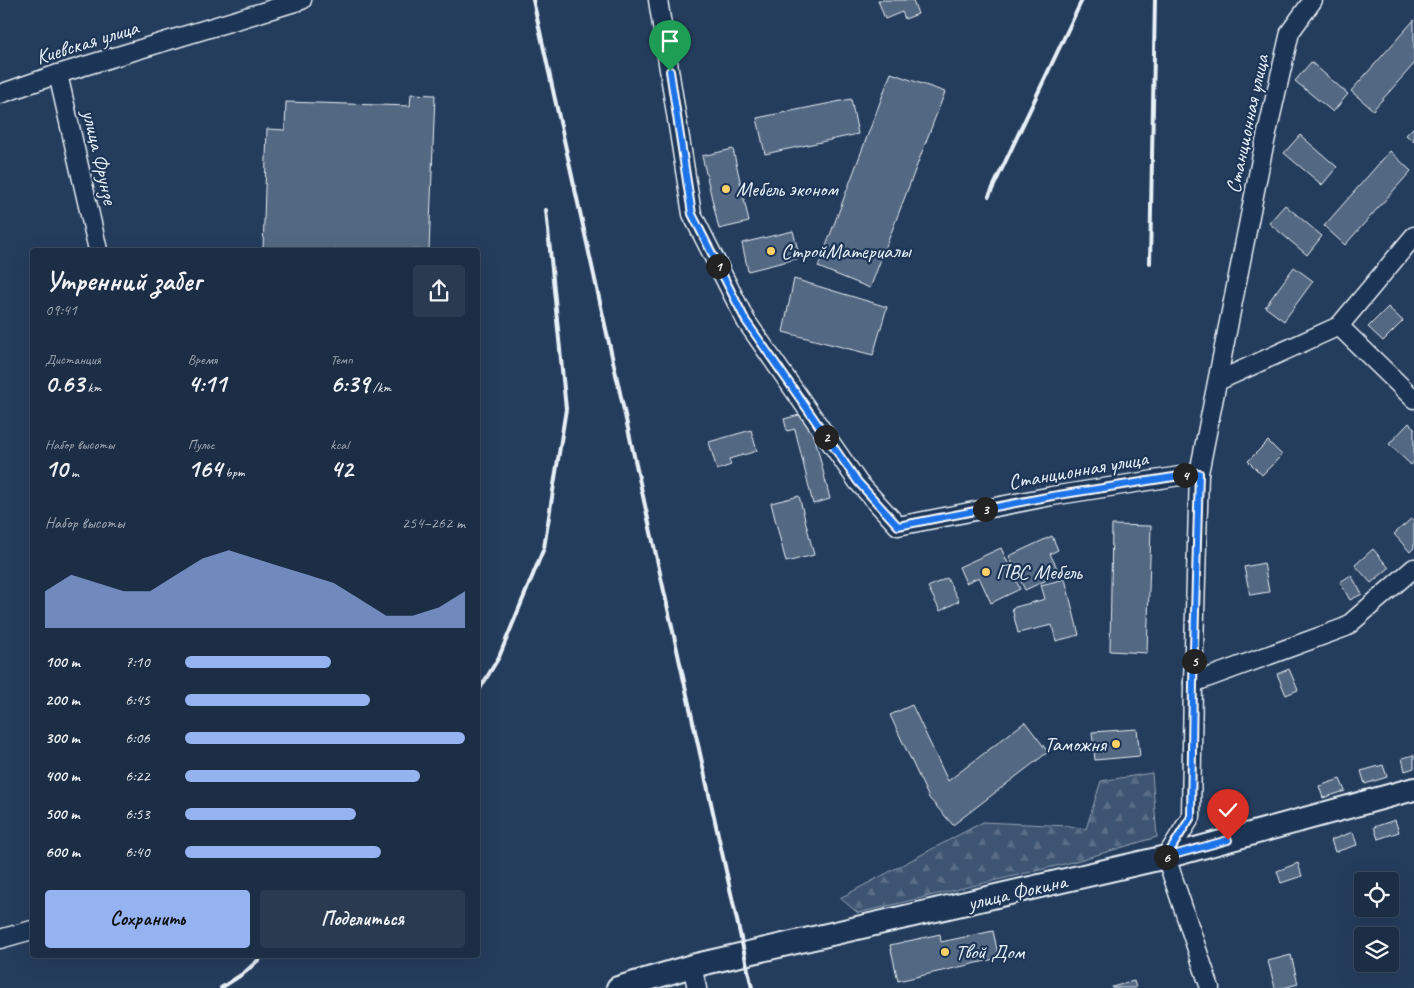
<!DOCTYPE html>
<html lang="ru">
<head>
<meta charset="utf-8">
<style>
  :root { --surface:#1c2e46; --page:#293a51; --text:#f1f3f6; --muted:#a0a8b3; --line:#3a4a5f; --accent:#95b2f1 }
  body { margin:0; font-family:Caveat,sans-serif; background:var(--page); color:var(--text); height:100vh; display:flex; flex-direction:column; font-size:19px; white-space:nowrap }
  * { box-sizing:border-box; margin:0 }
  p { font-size:16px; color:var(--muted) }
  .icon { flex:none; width:28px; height:28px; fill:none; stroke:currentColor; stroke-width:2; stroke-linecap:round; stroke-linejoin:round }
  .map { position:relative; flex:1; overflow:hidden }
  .drawer { position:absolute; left:30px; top:248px; width:450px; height:710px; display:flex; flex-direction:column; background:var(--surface); border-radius:5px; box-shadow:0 5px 20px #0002,0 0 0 1px var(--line) }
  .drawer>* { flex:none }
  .buttons { position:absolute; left:1354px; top:872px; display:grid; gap:10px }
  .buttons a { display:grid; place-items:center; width:45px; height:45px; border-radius:5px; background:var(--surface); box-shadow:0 5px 20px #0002,0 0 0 1px var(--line); font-size:25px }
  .pin { position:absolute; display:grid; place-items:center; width:42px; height:42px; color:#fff; margin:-51px -21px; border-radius:50% 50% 50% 0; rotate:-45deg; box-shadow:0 0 5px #0007 }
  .pin .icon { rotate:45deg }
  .km { position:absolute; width:25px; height:25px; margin:-12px; border-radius:50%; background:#222; color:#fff; font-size:14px; line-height:25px; text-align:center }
  .round { display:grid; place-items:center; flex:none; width:52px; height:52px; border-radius:5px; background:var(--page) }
  .overview { display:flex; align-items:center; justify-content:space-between; height:85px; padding:0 15px }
  h1 { font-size:28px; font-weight:700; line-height:38px }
  .figures { display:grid; grid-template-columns:repeat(3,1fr); gap:8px; height:85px; padding:5px 15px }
  .figures div { display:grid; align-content:center }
  .figures b { font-size:25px; font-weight:700 }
  .figures small { font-size:14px; font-weight:400 }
  .figures p { font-size:14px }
  .chart { height:140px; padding:10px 15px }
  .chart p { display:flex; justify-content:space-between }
  .chart svg { width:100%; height:90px; margin-top:5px; fill:var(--accent); opacity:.7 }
  .action { display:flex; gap:10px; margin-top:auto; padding:10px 15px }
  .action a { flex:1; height:58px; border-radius:5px; background:var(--accent); color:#111; font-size:20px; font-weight:700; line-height:58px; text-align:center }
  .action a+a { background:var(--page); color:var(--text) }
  ul { padding:0 15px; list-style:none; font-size:16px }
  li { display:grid; grid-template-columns:80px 60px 1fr; align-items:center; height:38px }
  li i { height:12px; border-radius:6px; background:var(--accent) }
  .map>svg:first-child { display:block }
  .forest { fill:url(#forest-firs); stroke:#93a2b5 }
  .building { fill:#536782; stroke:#e8f1f8 }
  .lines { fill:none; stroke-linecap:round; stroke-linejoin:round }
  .minor-casing { stroke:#e8f1f8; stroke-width:21 }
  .major-casing { stroke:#e8f1f8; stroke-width:26 }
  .minor { stroke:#1d3557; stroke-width:18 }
  .major { stroke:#1d3557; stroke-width:22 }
  .rail { stroke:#e8f1f8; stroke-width:4 }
  .route-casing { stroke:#fff; stroke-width:10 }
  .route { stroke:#1a73e8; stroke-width:6 }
  .poi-dot { fill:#ffd166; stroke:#1d3557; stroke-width:2 }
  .labels { text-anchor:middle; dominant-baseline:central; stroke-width:4.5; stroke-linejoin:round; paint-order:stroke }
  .street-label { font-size:21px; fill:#e8f1f8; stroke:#1d3557 }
  .poi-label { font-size:21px; fill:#e8f1f8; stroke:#1d3557; text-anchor:start }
</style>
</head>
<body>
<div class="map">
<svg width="1414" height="988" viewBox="0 0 1414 988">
  <defs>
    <pattern id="forest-firs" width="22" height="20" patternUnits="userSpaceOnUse" patternTransform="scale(1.25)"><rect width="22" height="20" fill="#3e5472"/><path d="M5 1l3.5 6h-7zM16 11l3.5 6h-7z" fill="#5a6d87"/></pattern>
  </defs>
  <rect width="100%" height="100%" fill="#253d5d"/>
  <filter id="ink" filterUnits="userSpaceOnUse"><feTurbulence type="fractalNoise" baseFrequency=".02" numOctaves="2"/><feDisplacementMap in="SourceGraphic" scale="10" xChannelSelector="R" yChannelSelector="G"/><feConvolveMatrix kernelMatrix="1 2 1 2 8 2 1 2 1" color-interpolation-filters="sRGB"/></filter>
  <g filter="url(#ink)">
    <!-- forest -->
    <polygon class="forest" points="1152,773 1157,837 1073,862 858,913 840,898 983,822 1070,826 1086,829 1101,781"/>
    <!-- building -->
    <g class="building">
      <polygon points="878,0 913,0 918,14 905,19 902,12 885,19"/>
      <polygon points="1414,20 1414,64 1373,110 1351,91"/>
      <polygon points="1311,62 1348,94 1333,112 1295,81"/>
      <polygon points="891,73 945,92 870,288 818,267"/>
      <polygon points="411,94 435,95 429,250 263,250 267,129 285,130 286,102 410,106"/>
      <polygon points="851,99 858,134 765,154 757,118"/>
      <polygon points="1414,127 1414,142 1406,135"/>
      <polygon points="1300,135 1337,167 1322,185 1284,153"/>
      <polygon points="733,149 749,222 719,229 702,156"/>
      <polygon points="1390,151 1411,171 1345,245 1324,226"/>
      <polygon points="1285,205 1322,236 1307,255 1269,223"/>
      <polygon points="793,231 800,258 748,271 742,243"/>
      <polygon points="1294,267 1313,281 1284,321 1265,307"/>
      <polygon points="794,279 887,307 873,355 783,332"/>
      <polygon points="1388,307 1403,321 1383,341 1368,327"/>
      <polygon points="803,414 806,423 811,422 830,499 813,504 795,429 787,431 784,419"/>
      <polygon points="1409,423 1414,428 1414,461 1411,465 1389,444"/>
      <polygon points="751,430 757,451 729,459 731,465 717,470 709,442"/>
      <polygon points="1268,441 1282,455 1262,475 1248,461"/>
      <polygon points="799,496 814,555 786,562 771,503"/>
      <polygon points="1412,518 1414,520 1414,548 1410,552 1394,534"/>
      <polygon points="1112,525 1151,526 1147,653 1110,651"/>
      <polygon points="1052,536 1058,550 1050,554 1060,574 1025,590 1009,556"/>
      <polygon points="1001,548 1020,589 991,603 979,577 966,583 959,567"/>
      <polygon points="1373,549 1389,568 1371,583 1355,565"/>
      <polygon points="1264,563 1269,592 1250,595 1244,567"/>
      <polygon points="1351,575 1362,594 1350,600 1340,582"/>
      <polygon points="947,578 959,601 940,611 928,587"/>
      <polygon points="1065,579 1079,635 1056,641 1052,625 1018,633 1012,608 1045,599 1041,585"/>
      <polygon points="1289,669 1298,690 1286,695 1277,674"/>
      <polygon points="912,705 948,781 1025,722 1048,752 953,825 929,798 890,715"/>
      <polygon points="1137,729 1140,756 1095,760 1092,732"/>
      <polygon points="1414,755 1414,768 1405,771 1402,758"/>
      <polygon points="1383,765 1387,777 1365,784 1361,771"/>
      <polygon points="1340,779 1345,791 1323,798 1319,786"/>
      <polygon points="1395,820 1399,832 1378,839 1374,827"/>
      <polygon points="1353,832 1357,845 1335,852 1331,840"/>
      <polygon points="1298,863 1302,876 1281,883 1277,871"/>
      <polygon points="993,931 999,958 898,981 890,945 940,934 941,942"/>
      <polygon points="1291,955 1298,984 1283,988 1275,988 1268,961"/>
      <polygon points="1134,981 1136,988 1112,988 1112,987"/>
    </g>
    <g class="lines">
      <!-- minor casing -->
      <g class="minor-casing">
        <g id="minor">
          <polyline points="658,0 692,214 746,321 858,482 898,526 1052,496 1199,473"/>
          <polyline points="58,74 98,250"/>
          <polyline points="0,94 58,74 302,0"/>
          <polyline points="1339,326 1414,399"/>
          <polyline points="1218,381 1339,326 1414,236"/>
          <polyline points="1193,683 1346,627 1414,568"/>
          <polyline points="0,939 32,930"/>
          <polyline points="692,966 697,988"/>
          <polyline points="1210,988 1166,857 1191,817 1193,683 1199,473 1262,155 1290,32 1313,0"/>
        </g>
      </g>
      <!-- major casing -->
      <g class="major-casing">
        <polyline id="major" points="618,988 692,966 1166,857 1414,789"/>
      </g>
      <!-- minor -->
      <use href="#minor" class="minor"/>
      <!-- major -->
      <use href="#major" class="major"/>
      <!-- rail -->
      <g class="rail">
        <polyline points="533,0 752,988"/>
        <polyline points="989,196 1082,0"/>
        <polyline points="1150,263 1155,0"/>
        <polyline points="478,692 499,657 544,548 566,409 546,210"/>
        <polyline points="221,988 244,973 264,955"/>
      </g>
    </g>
  </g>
  <g class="lines" filter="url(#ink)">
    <!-- route casing -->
    <g class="route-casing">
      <polyline id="route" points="670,71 692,214 746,321 858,482 898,526 1052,496 1199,473 1193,683 1191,817 1166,857 1228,840"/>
    </g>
    <!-- route -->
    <use href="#route" class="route"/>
  </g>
  <!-- markers -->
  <g class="poi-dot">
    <circle cx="726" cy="189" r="5"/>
    <circle cx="771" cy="251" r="5"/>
    <circle cx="986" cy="572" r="5"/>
    <circle cx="1116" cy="744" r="5"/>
    <circle cx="945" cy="952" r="5"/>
  </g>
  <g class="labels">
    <!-- street labels -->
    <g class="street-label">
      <text transform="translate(87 42) rotate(-17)">Киевская улица</text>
      <text transform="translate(1247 124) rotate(-78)">Станционная улица</text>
      <text transform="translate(100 157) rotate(77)">улица Фрунзе</text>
      <text transform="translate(1078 470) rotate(-10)">Станционная улица</text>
      <text transform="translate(1017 892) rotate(-13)">улица Фокина</text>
    </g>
    <!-- poi labels -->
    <g class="poi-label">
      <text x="736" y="189">Мебель эконом</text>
      <text x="781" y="251">СтройМатериалы</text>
      <text x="996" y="572">ПВС Мебель</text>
      <text x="1106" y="744" text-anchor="end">Таможня</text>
      <text x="955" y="952">Твой Дом</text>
    </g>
  </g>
</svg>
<div class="buttons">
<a><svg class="icon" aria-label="locate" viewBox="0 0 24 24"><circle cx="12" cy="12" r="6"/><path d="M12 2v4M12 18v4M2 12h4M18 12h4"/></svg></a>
<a><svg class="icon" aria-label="layers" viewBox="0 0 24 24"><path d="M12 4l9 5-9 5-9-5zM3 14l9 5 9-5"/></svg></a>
</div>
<div class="pin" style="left:670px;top:71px;background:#1e9e55"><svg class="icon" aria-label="arrive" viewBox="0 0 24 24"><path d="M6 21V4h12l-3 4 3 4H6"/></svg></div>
<div class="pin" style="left:1228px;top:840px;background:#d93025"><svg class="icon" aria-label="check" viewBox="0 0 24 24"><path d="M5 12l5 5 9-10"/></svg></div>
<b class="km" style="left:718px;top:266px">1</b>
<b class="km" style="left:826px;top:437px">2</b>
<b class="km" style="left:985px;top:509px">3</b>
<b class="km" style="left:1185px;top:475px">4</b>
<b class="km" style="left:1194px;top:661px">5</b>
<b class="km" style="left:1166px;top:857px">6</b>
<section class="drawer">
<div class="overview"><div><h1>Утренний забег</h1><p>09:41</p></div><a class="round"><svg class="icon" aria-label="share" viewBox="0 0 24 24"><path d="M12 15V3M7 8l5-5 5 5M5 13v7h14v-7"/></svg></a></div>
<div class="figures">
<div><p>Дистанция</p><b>0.63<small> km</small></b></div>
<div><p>Время</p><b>4:11</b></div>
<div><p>Темп</p><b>6:39<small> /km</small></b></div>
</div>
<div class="figures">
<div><p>Набор высоты</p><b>10<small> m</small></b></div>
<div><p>Пульс</p><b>164<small> bpm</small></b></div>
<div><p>kcal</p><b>42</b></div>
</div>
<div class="chart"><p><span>Набор высоты</span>254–262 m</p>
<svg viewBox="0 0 160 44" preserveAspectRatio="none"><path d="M0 44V26L10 18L20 22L30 26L40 26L50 18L60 10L70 6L80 10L90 14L100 18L110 22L120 30L130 38L140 38L150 34L160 26V44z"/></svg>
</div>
<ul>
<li><b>100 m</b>7:10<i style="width:52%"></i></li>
<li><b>200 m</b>6:45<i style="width:66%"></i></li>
<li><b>300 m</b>6:06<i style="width:100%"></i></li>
<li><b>400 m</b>6:22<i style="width:84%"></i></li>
<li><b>500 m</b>6:53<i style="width:61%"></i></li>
<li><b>600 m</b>6:40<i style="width:70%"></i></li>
</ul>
<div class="action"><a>Сохранить</a><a>Поделиться</a></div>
</section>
</div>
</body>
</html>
